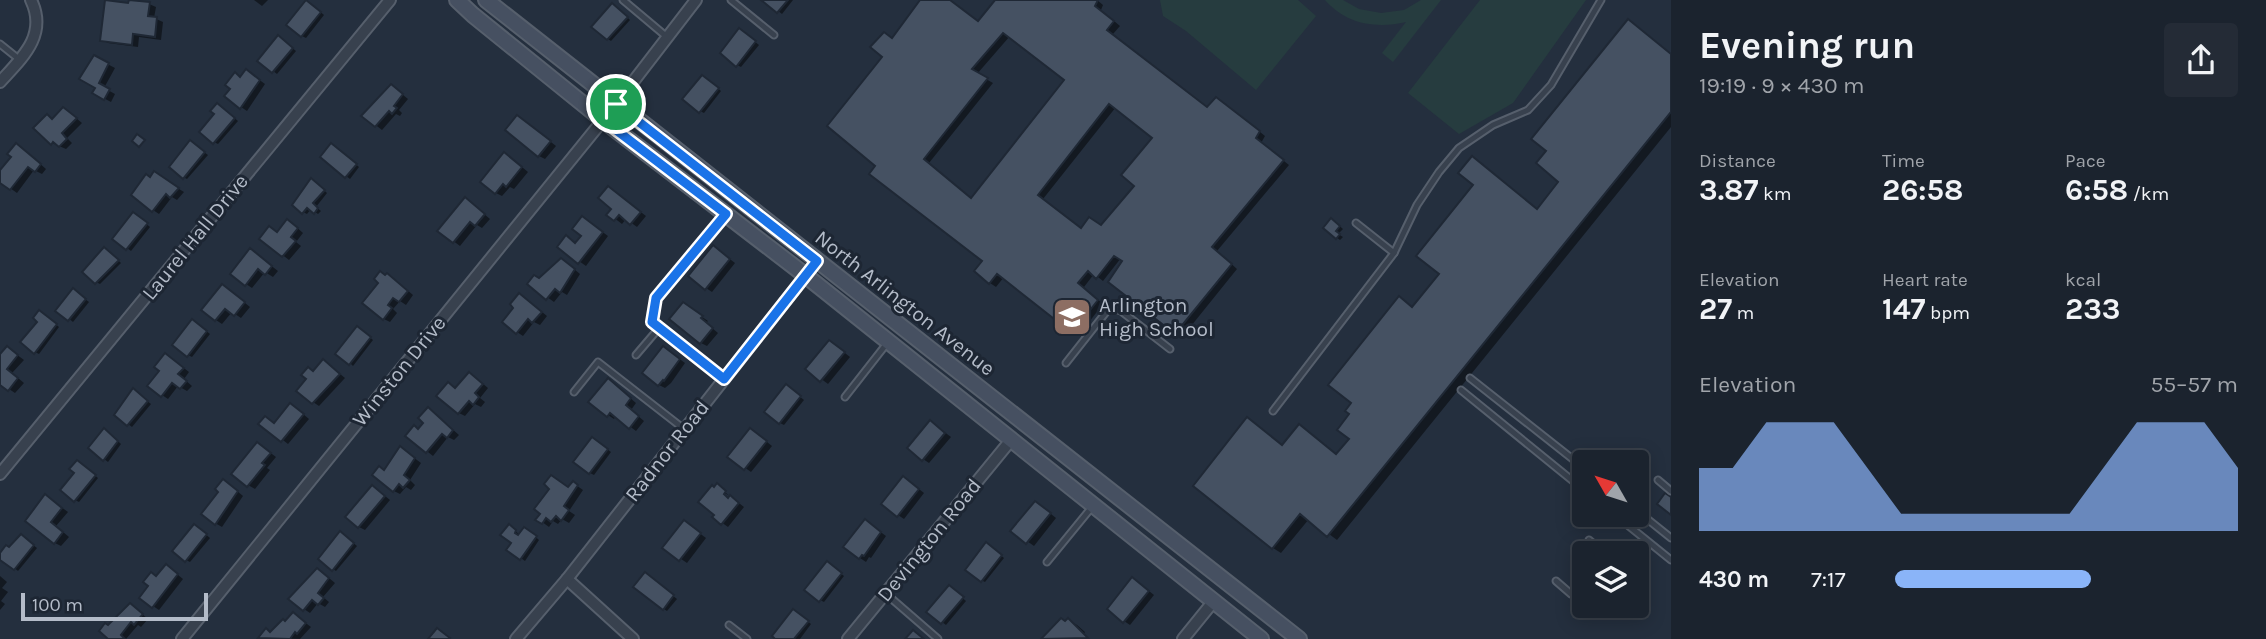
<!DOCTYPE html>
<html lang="en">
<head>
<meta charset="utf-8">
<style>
  :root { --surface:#1b232e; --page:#242b36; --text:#f1f3f6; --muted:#a0a4aa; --line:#39404a; --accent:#8ab4f8 }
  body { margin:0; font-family:Karla,sans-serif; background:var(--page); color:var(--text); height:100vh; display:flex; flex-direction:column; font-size:26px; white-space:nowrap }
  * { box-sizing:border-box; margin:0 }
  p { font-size:23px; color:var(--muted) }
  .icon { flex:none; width:38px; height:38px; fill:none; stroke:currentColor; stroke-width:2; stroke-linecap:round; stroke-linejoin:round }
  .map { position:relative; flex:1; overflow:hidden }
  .side { display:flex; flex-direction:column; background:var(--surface); width:595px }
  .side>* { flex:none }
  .needle { width:46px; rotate:309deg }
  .controls { position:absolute; left:1572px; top:450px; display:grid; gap:14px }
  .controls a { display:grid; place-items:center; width:77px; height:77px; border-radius:7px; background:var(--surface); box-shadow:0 4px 18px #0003,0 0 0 2px var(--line); font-size:35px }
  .scale { position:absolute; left:21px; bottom:18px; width:187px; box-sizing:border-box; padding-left:7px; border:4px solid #b4bcc9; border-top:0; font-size:19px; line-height:24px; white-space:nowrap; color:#b4bcc9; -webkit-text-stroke:5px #1d2633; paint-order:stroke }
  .pin { position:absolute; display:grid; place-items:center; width:60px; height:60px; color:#fff; margin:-30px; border:4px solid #fff; border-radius:50%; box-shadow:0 2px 7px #0007 }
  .round { display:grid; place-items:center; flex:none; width:74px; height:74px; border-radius:7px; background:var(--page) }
  .head { display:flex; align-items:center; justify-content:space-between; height:119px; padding:0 28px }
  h1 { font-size:38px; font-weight:700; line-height:52px }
  .figures { display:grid; grid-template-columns:repeat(3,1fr); gap:10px; height:119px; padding:7px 28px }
  .figures div { display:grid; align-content:center }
  .figures b { font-size:30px; font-weight:700 }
  .figures small { font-size:19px; font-weight:400 }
  .figures p { font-size:19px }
  .chart { height:196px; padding:14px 28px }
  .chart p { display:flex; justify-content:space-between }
  .chart svg { width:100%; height:126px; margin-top:7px; fill:var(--accent); opacity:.7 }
  ul { padding:0 28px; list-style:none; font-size:23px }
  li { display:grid; grid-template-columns:112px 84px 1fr; align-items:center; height:52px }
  li i { height:18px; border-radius:9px; background:var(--accent) }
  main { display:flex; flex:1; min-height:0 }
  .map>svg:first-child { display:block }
  .green { fill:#263c3f }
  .shadow { fill:#0007; fill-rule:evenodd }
  .building { fill:#455162; stroke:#1f2835; stroke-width:2; fill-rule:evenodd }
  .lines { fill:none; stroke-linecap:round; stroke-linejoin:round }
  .lane-casing { stroke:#565f6c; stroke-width:9 }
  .street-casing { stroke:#565f6c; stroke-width:14 }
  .secondary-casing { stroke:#565f6c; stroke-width:18 }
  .lane { stroke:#38414e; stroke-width:5 }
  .street { stroke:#38414e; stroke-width:10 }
  .secondary { stroke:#465061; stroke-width:14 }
  .route-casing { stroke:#fff; stroke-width:14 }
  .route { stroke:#1a73e8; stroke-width:9 }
  .labels { text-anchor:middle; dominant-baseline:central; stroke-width:6; stroke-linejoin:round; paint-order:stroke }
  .street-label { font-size:21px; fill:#b4bcc9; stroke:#1d2633 }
  .poi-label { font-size:21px; fill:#b4bcc9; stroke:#1d2633; text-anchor:start }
</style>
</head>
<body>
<main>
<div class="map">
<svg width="1671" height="639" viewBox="0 0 1671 639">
  <rect width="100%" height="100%" fill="#242f3e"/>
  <!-- green -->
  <g class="green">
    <polygon points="1160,0 1298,0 1316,16 1256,90 1186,31 1163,16"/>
    <path d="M1325,0h18l16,9 22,4 23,-3 17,-10h20l-48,62 -11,-9 24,-31c-31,7 -60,2 -81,-22z"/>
    <polygon points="1480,0 1586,0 1513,103 1459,134 1408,93"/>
  </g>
  <!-- shadow -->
  <g class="shadow">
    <polygon points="254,0 268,0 262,6"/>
    <polygon points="764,0 793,0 782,14"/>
    <path d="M922,0h27l30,22 18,-22h100l6,5 -2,5 19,16 -7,8 95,75 15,-7 42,34 -4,7 28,22 -72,86 20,18 -54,67 -72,-55 13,-20 -3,-3 -18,23 -9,-7 -10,13 19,17 -24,31 -75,-58 -8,10 -6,-4 -5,-23 -108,-95 7,-108 9,-17zM1010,36l57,44 -95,120 -43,-37 64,-80 -16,-9zM1116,107l39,31 -19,47 -34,42 -20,3 -39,-31z"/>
    <polygon points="149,4 156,7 154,18 163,22 161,40 139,37 138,47 108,43 102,40 130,5"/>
    <polygon points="311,4 324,15 306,38 302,36"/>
    <polygon points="617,7 630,20 611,41 608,39"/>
    <polygon points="1629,22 1671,54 1671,127 1337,540 1309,519 1281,553 1273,548 1283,446 1307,431 1338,455 1351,439 1353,403 1399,299 1414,308 1442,274 1476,185 1480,163 1538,210 1561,182 1548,151"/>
    <polygon points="744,33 759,45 741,67 737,65"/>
    <polygon points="282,40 296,51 277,74 259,60"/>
    <polygon points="94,57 115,68 104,88 115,94 111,102 94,93 97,87"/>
    <polygon points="247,71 265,84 247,111 241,107"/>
    <polygon points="707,79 721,91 704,113 700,111"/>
    <polygon points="397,90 408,99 399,110 402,113 400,116 396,114 382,130 364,116"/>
    <polygon points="221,107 238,121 218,144 214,142"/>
    <polygon points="70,113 82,123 67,138 72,143 66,149 52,143 47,116 54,120"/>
    <polygon points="524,121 556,146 545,159 539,156"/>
    <polygon points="194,145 208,155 187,179 183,177"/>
    <polygon points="22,148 46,169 42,174 34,170 17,193 0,181 0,172"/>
    <polygon points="336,148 359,167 350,179 346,176"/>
    <polygon points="511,158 528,172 514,189 510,187 502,196 496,193"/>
    <polygon points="154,174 184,192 177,200 172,197 159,214 153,210"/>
    <polygon points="315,182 327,193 316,207 321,211 318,214 311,209 307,214 303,212"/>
    <polygon points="609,188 646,216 637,227 626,219 622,224 609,214 613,209"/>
    <polygon points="471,203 490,219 482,228 477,225 460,246 440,231"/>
    <polygon points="137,216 150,227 131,251 114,238"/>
    <polygon points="589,222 608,236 586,266 559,247 576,244"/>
    <polygon points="1335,222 1343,229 1338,234 1343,237 1340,240 1325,228"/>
    <polygon points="294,225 303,233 296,242 301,246 289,260 262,239"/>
    <polygon points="714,247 735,263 712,292 706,288"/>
    <polygon points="108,251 121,263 100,284 96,282"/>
    <polygon points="256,254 278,271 273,277 265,272 252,288 246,284"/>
    <polygon points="568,264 580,274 567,295 562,292 554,302 529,284"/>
    <polygon points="393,278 413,295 406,305 400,301 393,309 397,313 390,322 384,319"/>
    <polygon points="229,290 250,307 241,318 232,312 222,324 216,320"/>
    <polygon points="77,293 89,302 73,322 58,310"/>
    <polygon points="526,299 547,316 540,325 534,322 523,336 517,332 516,307"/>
    <polygon points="689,308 708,321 706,323 718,333 707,346 701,343"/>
    <polygon points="43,314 59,327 39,354 35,352"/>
    <polygon points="196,323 210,334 192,357 188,355"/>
    <polygon points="361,330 373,340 353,366 350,363"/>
    <polygon points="836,346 850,357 828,384 808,369"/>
    <polygon points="8,348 24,360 12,373 24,383 15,393 0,383 0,357"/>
    <polygon points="670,352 685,363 671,383 665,388 659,385"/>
    <polygon points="172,359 189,372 184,379 192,386 187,391 178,386 168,399 162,395"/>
    <polygon points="329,365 345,378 319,406 313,402 314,372"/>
    <polygon points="476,378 488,388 480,398 485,402 481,407 475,404 465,416 459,413 457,389"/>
    <polygon points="609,380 636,403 631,410 644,421 636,431 616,416 614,419 608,415"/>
    <polygon points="790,389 804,400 784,425 780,423"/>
    <polygon points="133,390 151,404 132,427 116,415"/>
    <polygon points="297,409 309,419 288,444 261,423 275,424"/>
    <polygon points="434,413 459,435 454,440 448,437 433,456 408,436 420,430"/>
    <polygon points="931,422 951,437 929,463 923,459"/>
    <polygon points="108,432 121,444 108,462 90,448"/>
    <polygon points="757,434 772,446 751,472 730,457"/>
    <polygon points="596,441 611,452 594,475 590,473"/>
    <polygon points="264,448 276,457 267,468 270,470 255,489 248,485"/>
    <polygon points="401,448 421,463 410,480 415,485 411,490 406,487 400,494 394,491 385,471"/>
    <polygon points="81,464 98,478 79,502 75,500"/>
    <polygon points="910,482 924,493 904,519 898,515"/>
    <polygon points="573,483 583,490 569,511 575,515 569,523 562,519 558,524 553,521 549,527 538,519 552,488 569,488"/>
    <polygon points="230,485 243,496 222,527 215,523"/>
    <path d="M717,486l27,21 -16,20 -14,-10 2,-3 -16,-12 12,-15 3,2zM717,489l13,7v4l-15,-8z"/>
    <polygon points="379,491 390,500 365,530 359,527"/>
    <polygon points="46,496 68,512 56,526 69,537 61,546 55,543"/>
    <polygon points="1041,506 1056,518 1034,546 1013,531"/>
    <polygon points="871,525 886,536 871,558 869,557 866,562 860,558"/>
    <polygon points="690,526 706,538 687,563 665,548"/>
    <polygon points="198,528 210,538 190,562 186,560"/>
    <polygon points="513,529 520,535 529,531 539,540 525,561 508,549 513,543"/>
    <polygon points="345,536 357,546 336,571 333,569"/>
    <polygon points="25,539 37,548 18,571 0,556"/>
    <polygon points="990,547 1004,558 985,582 981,580"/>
    <polygon points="831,566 844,576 824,602 820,600"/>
    <polygon points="172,570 183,579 159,610 153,606 157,578"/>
    <polygon points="323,573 335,583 323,597 329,602 325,607 318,603 310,613 304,609"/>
    <polygon points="0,576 7,582 2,588 8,592 1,601 5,604 0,610"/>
    <polygon points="649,577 677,599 667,611 664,609"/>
    <polygon points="1139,583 1154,595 1130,625 1124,621"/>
    <polygon points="1636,589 1645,596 1634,614 1631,613 1625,620 1604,606 1636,606"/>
    <polygon points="953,590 966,601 946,625 929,612"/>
    <polygon points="136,609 148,619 141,627 138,625 126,639 111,639 109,627"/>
    <polygon points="797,613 811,624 800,639 778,639"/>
    <polygon points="299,618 311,627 300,639 261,638"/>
    <polygon points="1061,620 1066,623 1068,620 1077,625 1085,632 1083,635 1089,639 1044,639"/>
  </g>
  <!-- building -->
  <g class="building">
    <polygon points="105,0 128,3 129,0 150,2 148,16 157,17 155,37 133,34 132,45 100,41"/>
    <polygon points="306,0 321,12 301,37 286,25"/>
    <polygon points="761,0 788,0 777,13"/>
    <path d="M920,0h30l28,21 17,-21h103l-3,6 19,15 -7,9 100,77 9,-10 44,34 -4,7 28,22 -72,87 20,17 -57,70 -67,-52 14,-21 -8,-5 -18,23 -8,-8 -10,12 20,17 -26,33 -75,-59 -8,10 -15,-13 8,-10 -113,-87 6,-8 -48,-40 55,-69 -12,-10 14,-15 8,6zM1003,33l61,47 -93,118 -47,-39 64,-81 -16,-9zM1109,104l43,34 -31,37 13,11 -33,39 -12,-8 -8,11 -43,-33z"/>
    <polygon points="612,3 628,17 607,40 591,27"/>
    <polygon points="1628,19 1671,54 1671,112 1327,537 1300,514 1272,549 1193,486 1247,417 1282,445 1299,424 1336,454 1349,439 1337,430 1349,414 1345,411 1351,403 1328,385 1399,296 1412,307 1439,274 1416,256 1473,185 1458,173 1472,156 1537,209 1558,182 1536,163 1546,151 1531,139"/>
    <polygon points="739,28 756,41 736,67 720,53"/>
    <polygon points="278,35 293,48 272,73 257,61"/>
    <polygon points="94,55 109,63 99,83 110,89 104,100 92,93 95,88 79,79"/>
    <polygon points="246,69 260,80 240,109 224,96 230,89 225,85 235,72 240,77"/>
    <polygon points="702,75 719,88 699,113 682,99"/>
    <polygon points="391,84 403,94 394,106 397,108 392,114 389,111 375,127 361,116"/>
    <polygon points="217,103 235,118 213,144 199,132 214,114 210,111"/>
    <polygon points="63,107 77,118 62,133 67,139 59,147 53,142 51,145 33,128 47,114 52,119"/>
    <polygon points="517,115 551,141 538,157 505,130"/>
    <polygon points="137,134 145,140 139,147 132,141"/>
    <polygon points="190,140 205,152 183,179 169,167"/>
    <polygon points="16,143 41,164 35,172 28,167 10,190 0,183 0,170 11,157 7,154"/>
    <polygon points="331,143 357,164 345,178 320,157"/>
    <polygon points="504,152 522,167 506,187 503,184 495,194 480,182"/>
    <polygon points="154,171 179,188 170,198 166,194 152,212 131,195 146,174 150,177"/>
    <polygon points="311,178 325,190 313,203 318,208 314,214 307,208 302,214 292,205"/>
    <polygon points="608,186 641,212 630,225 619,215 614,221 606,215 611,209 598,198"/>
    <polygon points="465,197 485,214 475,226 470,222 453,243 437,231"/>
    <polygon points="133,212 148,223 126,250 112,239"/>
    <polygon points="582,216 603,232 578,264 557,247 566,235 575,243 581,236 572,229"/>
    <polygon points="1331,218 1340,226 1336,231 1340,234 1336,239 1323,228"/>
    <polygon points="287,219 298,228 291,237 296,241 282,257 259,239 269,226 277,232"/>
    <polygon points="713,245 730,259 705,290 688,276"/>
    <polygon points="104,247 119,260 95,284 82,272"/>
    <polygon points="250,248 272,266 265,275 258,269 245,286 230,274"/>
    <polygon points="561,258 575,269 560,293 555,289 546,300 527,284 534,275 539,278"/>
    <polygon points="380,271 385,275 387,273 408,291 399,302 393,298 388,305 392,308 383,320 362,303 378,283 374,279"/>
    <polygon points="222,284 245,302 234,316 225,309 215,321 201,310"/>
    <polygon points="73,288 86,299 68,321 55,311"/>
    <polygon points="519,293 542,312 532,323 528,319 516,334 502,322 513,308 510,304"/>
    <polygon points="683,302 703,316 701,318 713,328 700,344 669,319"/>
    <polygon points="39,310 57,324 34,354 20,342 37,322 33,318"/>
    <polygon points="192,319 207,331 187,357 172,345"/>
    <polygon points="357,326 371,337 349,365 335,354"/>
    <polygon points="829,340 845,352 820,382 805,369"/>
    <polygon points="7,346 18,355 7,369 18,378 8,391 0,385 0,354"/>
    <polygon points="663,346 680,359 664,381 663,380 658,386 642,373"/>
    <polygon points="165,353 184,368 178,374 187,381 180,389 172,383 161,397 147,386 159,371 154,367"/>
    <polygon points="323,359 340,374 312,404 296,391 306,379 301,375 308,367 313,371"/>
    <polygon points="469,372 483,384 475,393 479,397 473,405 469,401 458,414 436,396 448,382 455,388"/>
    <polygon points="608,378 631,398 626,405 639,416 629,429 610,413 607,417 588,402"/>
    <polygon points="786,384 801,396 779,424 764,412"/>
    <polygon points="133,388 148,401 127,426 114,415"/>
    <polygon points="290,403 304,414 281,442 258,424 265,416 274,423"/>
    <polygon points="428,407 453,430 447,438 442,434 426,453 405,436 414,425 418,429 423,423 418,418"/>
    <polygon points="930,420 945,433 922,461 907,448"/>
    <polygon points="104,428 118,441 103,461 88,448"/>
    <polygon points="750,428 767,441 744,470 727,457"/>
    <polygon points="592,437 608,449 589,474 573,462"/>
    <polygon points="257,442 271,453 262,463 265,465 247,487 231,474"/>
    <polygon points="400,446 415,458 404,475 410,480 403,488 399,484 393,492 372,475 379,466 384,470"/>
    <polygon points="77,460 96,475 74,502 60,490 74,473 69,469"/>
    <polygon points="551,475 568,487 573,481 578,485 564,506 569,510 561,521 556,516 551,522 546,518 542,524 535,520 540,514 534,509 549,489 544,484"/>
    <polygon points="903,476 919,489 897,517 881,504"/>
    <polygon points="223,479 238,491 215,525 201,514 218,492 215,489"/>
    <polygon points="717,483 726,491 724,494 728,498 730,495 739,503 721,525 712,517 714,515 698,502 712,485 714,487"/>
    <polygon points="372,485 385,496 358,528 345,517"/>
    <polygon points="1665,493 1671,497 1671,515 1657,504"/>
    <polygon points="45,494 62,508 51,522 63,532 54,544 25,521"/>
    <polygon points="1035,501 1051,513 1026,544 1010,531"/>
    <polygon points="865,519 881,532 864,556 862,555 859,559 843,547"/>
    <polygon points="684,520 701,533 679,561 662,548"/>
    <polygon points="194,524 207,534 185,562 172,551"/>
    <polygon points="509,524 516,530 515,533 518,535 524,527 537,536 520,560 506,550 511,543 500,535"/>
    <polygon points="340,531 354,543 332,571 318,559"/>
    <polygon points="21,534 34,545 14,570 0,560 0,553 6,545 9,547"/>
    <polygon points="986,542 1002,555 981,582 965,570"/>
    <polygon points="827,561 842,573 819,602 804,590"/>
    <polygon points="166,564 178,574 152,608 139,598 148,586 143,582 151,572 156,576"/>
    <polygon points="317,568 329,578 318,593 324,598 318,605 312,600 303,611 288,599"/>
    <polygon points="645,572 674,595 663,610 633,587"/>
    <polygon points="1132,577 1149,591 1123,623 1107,609"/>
    <polygon points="949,585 964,597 941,624 926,612"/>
    <polygon points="130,603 143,614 134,625 131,622 121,635 125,639 108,639 99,631 105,623 108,625"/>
    <polygon points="1601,606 1632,606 1618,618"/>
    <polygon points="793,609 809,621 794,639 775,639 772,636"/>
    <polygon points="293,612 306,623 297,634 295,632 290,639 258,638 266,628 270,632 283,619 285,621"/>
    <polygon points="1061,618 1065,621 1068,618 1088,638 1041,639"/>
    <polygon points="437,628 450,638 449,639 428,639"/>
    <polygon points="913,630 924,639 905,639"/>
  </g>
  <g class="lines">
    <!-- lane casing -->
    <g class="lane-casing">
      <g id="lane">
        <polyline points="623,0 667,37"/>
        <polyline points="731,0 774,35"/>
        <polyline points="0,44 20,60"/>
        <polyline points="1356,223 1394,253"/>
        <polyline points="636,355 659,328"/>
        <polyline points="1066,363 1107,311 1114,309 1121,311 1170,349"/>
        <polyline points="1470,378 1584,468"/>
        <polyline points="724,379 652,322 656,298 725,214"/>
        <polyline points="1461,390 1584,490"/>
        <polyline points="574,392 598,362 684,429"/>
        <polyline points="845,397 888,342"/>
        <polyline points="1273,411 1394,253 1417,205 1439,172 1459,148 1493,125 1528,110 1551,85 1601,0"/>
        <polyline points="1658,480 1671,491"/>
        <polyline points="1636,510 1671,538"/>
        <polyline points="1614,514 1671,560"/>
        <polyline points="1589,540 1604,553"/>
        <polyline points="1047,562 1092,507"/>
        <polyline points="1556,581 1571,594 1584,599"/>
        <polyline points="885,593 938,639"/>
        <polyline points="729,625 747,639"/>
      </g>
    </g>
    <!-- street casing -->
    <g class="street-casing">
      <g id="street">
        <path d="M0,82c22,-24 48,-47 31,-82"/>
        <polyline points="0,474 390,0"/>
        <polyline points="567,579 633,639"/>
        <polyline points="182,639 616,104 696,0"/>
        <polyline points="516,639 567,579 817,261"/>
        <polyline points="848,639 1011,440"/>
        <polyline points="1183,639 1213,602"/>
      </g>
    </g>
    <!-- secondary casing -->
    <g class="secondary-casing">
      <g id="secondary">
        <polyline points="457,0 473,15 603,120 805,275 1261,639"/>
        <polyline points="486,0 1299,639"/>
      </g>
    </g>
    <!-- lane -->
    <use href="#lane" class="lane"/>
    <!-- street -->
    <use href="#street" class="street"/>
    <!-- secondary -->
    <use href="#secondary" class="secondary"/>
  </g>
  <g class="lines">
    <!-- route casing -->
    <g class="route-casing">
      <polygon id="route" points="616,104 817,261 724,379 652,322 656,298 726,214 603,120"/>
    </g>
    <!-- route -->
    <use href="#route" class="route"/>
  </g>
  <!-- icons -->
  <defs>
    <g id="school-square" transform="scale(2.0125)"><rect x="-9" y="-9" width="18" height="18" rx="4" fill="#8d6e63" stroke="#1d2633"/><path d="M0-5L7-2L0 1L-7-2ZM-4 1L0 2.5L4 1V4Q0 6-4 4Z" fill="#fff"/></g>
  </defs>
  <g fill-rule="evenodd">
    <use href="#school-square" x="1072" y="317"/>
  </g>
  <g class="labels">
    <!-- street labels -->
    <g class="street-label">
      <text transform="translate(195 237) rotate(-51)">Laurel Hall Drive</text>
      <text transform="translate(905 303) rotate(38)">North Arlington Avenue</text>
      <text transform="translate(399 371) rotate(-51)">Winston Drive</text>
      <text transform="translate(667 451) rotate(-52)">Radnor Road</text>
      <text transform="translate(929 540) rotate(-51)">Devington Road</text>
    </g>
    <!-- poi labels -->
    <g class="poi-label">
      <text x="1099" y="305">Arlington<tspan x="1099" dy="24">High School</tspan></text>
    </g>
  </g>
</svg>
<div class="controls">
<a><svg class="needle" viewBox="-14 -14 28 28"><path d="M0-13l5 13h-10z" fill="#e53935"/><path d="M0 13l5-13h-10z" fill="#a0a4aa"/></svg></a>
<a><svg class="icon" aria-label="layers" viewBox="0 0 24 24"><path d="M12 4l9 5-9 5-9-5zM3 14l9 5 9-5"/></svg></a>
</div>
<div class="scale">100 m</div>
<div class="pin" style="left:616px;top:104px;background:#1e9e55"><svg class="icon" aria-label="arrive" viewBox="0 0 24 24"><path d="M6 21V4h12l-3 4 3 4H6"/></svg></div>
</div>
<section class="side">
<div class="head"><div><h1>Evening run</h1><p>19:19 · 9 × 430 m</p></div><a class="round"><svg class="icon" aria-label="share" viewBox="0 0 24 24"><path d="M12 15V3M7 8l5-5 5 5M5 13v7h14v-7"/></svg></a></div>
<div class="figures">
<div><p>Distance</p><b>3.87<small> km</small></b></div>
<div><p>Time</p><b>26:58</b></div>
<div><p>Pace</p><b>6:58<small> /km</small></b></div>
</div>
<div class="figures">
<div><p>Elevation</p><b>27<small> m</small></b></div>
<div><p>Heart rate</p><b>147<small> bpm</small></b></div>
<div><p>kcal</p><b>233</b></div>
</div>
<div class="chart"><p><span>Elevation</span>55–57 m</p>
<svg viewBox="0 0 160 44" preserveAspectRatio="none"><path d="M0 44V22L10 22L20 6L30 6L40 6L50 22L60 38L70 38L80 38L90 38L100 38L110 38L120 22L130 6L140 6L150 6L160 22V44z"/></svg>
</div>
<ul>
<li><b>430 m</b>7:17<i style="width:57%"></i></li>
</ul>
</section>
</main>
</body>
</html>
